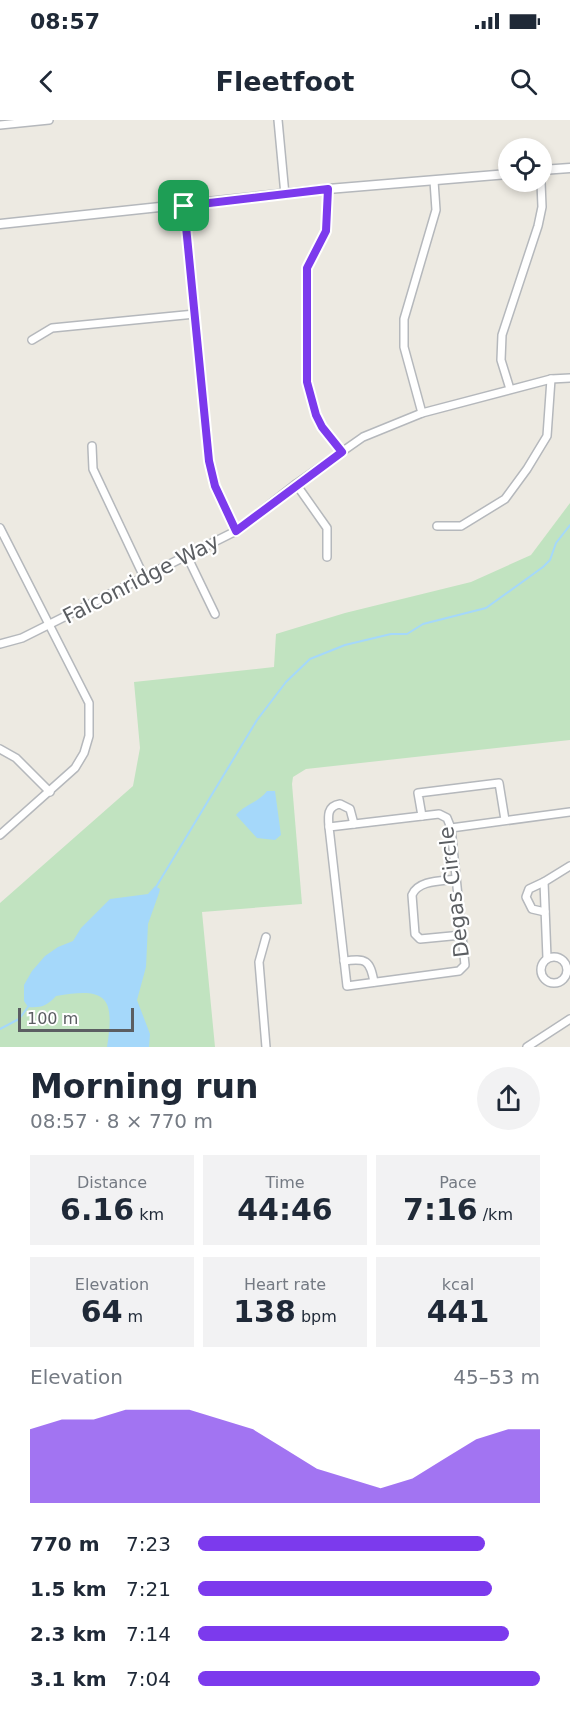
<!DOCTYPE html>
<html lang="en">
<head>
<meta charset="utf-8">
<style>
  :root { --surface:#fff; --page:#f2f2f3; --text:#1f2937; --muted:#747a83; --accent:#7c3aed }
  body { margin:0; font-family:"DejaVu Sans",sans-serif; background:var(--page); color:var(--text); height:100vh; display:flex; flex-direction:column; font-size:22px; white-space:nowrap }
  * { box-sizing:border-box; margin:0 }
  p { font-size:20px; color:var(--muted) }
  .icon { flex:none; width:33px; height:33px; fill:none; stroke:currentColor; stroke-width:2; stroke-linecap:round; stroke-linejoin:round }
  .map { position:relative; height:927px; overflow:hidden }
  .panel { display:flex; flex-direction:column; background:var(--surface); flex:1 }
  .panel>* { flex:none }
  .buttons { position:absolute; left:498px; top:18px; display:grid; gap:12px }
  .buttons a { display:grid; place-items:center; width:54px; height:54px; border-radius:50%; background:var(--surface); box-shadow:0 3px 9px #0003; font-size:30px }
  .scale { position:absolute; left:18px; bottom:15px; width:116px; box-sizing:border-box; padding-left:6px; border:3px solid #5b5e62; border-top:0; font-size:16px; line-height:21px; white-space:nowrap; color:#5b5e62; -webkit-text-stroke:4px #fff; paint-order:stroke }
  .pin { position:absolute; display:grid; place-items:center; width:51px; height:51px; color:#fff; margin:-26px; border-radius:12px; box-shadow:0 3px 9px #0006 }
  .round { display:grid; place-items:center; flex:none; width:63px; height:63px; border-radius:32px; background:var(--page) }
  .head { display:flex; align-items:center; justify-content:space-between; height:102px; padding:0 30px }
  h1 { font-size:33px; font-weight:700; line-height:45px }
  .stats { display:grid; grid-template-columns:repeat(3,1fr); gap:9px; height:102px; padding:6px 30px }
  .stats div { display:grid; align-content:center; border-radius:0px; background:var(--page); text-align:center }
  .stats b { font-size:30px; font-weight:700 }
  .stats small { font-size:16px; font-weight:400 }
  .stats p { font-size:16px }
  .chart { height:168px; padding:12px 30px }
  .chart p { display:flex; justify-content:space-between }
  .chart svg { width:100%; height:108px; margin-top:6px; fill:var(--accent); opacity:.7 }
  ul { padding:0 30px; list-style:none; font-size:20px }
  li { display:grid; grid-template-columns:96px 72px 1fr; align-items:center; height:45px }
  li i { height:15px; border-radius:8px; background:var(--accent) }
  .status { display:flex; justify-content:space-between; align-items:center; height:42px; padding:0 30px; background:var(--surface); direction:ltr }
  .status svg { height:16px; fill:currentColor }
  header { display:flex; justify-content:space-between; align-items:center; height:78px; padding:0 30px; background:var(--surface); font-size:27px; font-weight:700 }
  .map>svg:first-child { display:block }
  .green { fill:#c1e3c0 }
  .water { fill:#a5d8fa }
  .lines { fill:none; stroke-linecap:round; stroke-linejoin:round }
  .stream { stroke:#a5d8fa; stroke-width:2 }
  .minor-casing { stroke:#b5b8bc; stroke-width:10 }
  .tertiary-casing { stroke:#b5b8bc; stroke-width:11 }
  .minor { stroke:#fff; stroke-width:7 }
  .tertiary { stroke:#fff; stroke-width:8 }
  .route-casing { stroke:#fff; stroke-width:12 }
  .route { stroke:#7c3aed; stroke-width:8 }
  .labels { text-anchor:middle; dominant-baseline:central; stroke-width:4.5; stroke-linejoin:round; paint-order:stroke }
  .street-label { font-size:21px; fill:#5b5e62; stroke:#fff }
</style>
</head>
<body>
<div class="status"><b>08:57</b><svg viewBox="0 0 49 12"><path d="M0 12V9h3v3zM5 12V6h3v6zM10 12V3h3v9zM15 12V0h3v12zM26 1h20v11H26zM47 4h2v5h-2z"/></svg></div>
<header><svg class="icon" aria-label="back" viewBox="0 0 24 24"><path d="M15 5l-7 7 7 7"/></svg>Fleetfoot<svg class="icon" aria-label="search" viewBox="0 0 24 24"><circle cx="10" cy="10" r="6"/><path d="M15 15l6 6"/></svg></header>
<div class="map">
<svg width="570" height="927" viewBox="0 0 570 927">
  <rect width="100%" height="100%" fill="#edeae2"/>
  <!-- green -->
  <polygon class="green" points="570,383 570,620 306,649 293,657 292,664 302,784 202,792 215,927 0,927 0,783 133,666 140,628 134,562 274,547 276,514 345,493 471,462 531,435"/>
  <!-- water -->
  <g class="water">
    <path d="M267,671h8l6,44 -6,5 -18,-2 -21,-23c9,-11 22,-12 31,-24z"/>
    <path d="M155,766l5,3 -1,4 -11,31 -2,43 -9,33 13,34 -1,13h-42c8,-50 0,-60 -51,-51 -9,10 -15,12 -28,11l-4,-6v-16l8,-14 13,-15 13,-9 15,-6 8,-13 29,-29 38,-5z"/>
  </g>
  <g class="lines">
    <!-- stream -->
    <g class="stream">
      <polyline points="156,767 257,600 286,562 310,539 345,525 391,514 407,514 423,504 486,488 543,447 550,440 556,423 570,405"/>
      <polyline points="0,909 19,899 28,887"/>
    </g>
    <!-- minor casing -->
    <g class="minor-casing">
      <g id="minor">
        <polyline points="278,0 285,75"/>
        <polyline points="0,5 49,0"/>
        <polyline points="328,69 326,111 307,148 307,262 316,295 322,307 342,332"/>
        <polyline points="184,86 209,341 215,366 236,411"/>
        <polyline points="32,220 52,208 195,194"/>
        <polyline points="510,269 501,240 502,215 538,106 542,87 541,62"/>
        <polyline points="422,293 404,227 404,199 436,90 434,61"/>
        <polyline points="92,326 93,349 144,457"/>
        <polyline points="296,364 327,408 327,437"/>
        <polyline points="437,406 461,406 505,379 527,349 547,316 551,259"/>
        <polyline points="0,408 89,583 89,616 84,633 75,648 0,715"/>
        <polyline points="187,436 215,494"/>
        <polyline points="0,524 22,518 236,411 296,364 363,317 422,293 551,259 570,258"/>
        <polyline points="0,629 16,638 50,672"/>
        <polygon points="439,694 447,698 451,708 465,845 459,851 347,866 329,707"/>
        <polyline points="422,696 418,673 499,663 505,700"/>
        <path d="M329,707c-1,-11 -2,-21 11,-23l10,5 4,15"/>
        <polyline points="451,708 570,692"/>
        <path d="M456,759c-14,2 -38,1 -44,16l3,39 5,5 42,-4"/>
        <polyline points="544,762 529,769 526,777 532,789 545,792"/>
        <polyline points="266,817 259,842 266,927"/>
        <circle cx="554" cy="850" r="13"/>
        <polyline points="547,838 544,762 570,746"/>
        <path d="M344,841c22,-3 26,-1 30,21"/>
        <polyline points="527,927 570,899"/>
      </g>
    </g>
    <!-- tertiary casing -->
    <g class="tertiary-casing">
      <g id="tertiary">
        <polyline points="542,50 570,48"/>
        <polyline points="0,104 328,69 508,54"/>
      </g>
    </g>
    <!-- minor -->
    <use href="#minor" class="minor"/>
    <!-- tertiary -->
    <use href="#tertiary" class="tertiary"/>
  </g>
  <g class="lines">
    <!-- route casing -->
    <g class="route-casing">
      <polygon id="route" points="328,69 326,111 307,148 307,262 316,295 322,307 342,332 236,411 215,366 209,341 184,86"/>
    </g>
    <!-- route -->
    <use href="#route" class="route"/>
  </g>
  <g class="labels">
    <!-- street labels -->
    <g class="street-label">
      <text transform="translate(141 459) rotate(-27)">Falconridge Way</text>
      <text transform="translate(454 772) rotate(-97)">Degas Circle</text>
    </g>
  </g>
</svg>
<div class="buttons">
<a><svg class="icon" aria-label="locate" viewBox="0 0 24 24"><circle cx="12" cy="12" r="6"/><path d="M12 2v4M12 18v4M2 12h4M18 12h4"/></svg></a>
</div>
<div class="scale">100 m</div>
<div class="pin" style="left:184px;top:86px;background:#1e9e55"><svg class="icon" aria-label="arrive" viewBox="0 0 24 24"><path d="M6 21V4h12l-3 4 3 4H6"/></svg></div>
</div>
<section class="panel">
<div class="head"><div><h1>Morning run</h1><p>08:57 · 8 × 770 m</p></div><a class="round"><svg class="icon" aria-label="share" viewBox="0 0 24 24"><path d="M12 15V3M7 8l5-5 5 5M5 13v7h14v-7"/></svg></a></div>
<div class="stats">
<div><p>Distance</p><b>6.16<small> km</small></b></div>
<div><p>Time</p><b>44:46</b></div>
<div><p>Pace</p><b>7:16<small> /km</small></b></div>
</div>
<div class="stats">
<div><p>Elevation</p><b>64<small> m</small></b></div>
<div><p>Heart rate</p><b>138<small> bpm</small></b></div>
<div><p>kcal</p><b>441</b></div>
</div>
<div class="chart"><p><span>Elevation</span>45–53 m</p>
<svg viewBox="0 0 160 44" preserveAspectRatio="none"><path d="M0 44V14L10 10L20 10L30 6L40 6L50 6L60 10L70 14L80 22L90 30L100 34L110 38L120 34L130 26L140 18L150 14L160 14V44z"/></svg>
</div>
<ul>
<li><b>770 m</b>7:23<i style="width:84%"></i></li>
<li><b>1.5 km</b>7:21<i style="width:86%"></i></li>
<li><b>2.3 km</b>7:14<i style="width:91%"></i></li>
<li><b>3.1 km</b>7:04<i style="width:100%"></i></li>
</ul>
</section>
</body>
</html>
